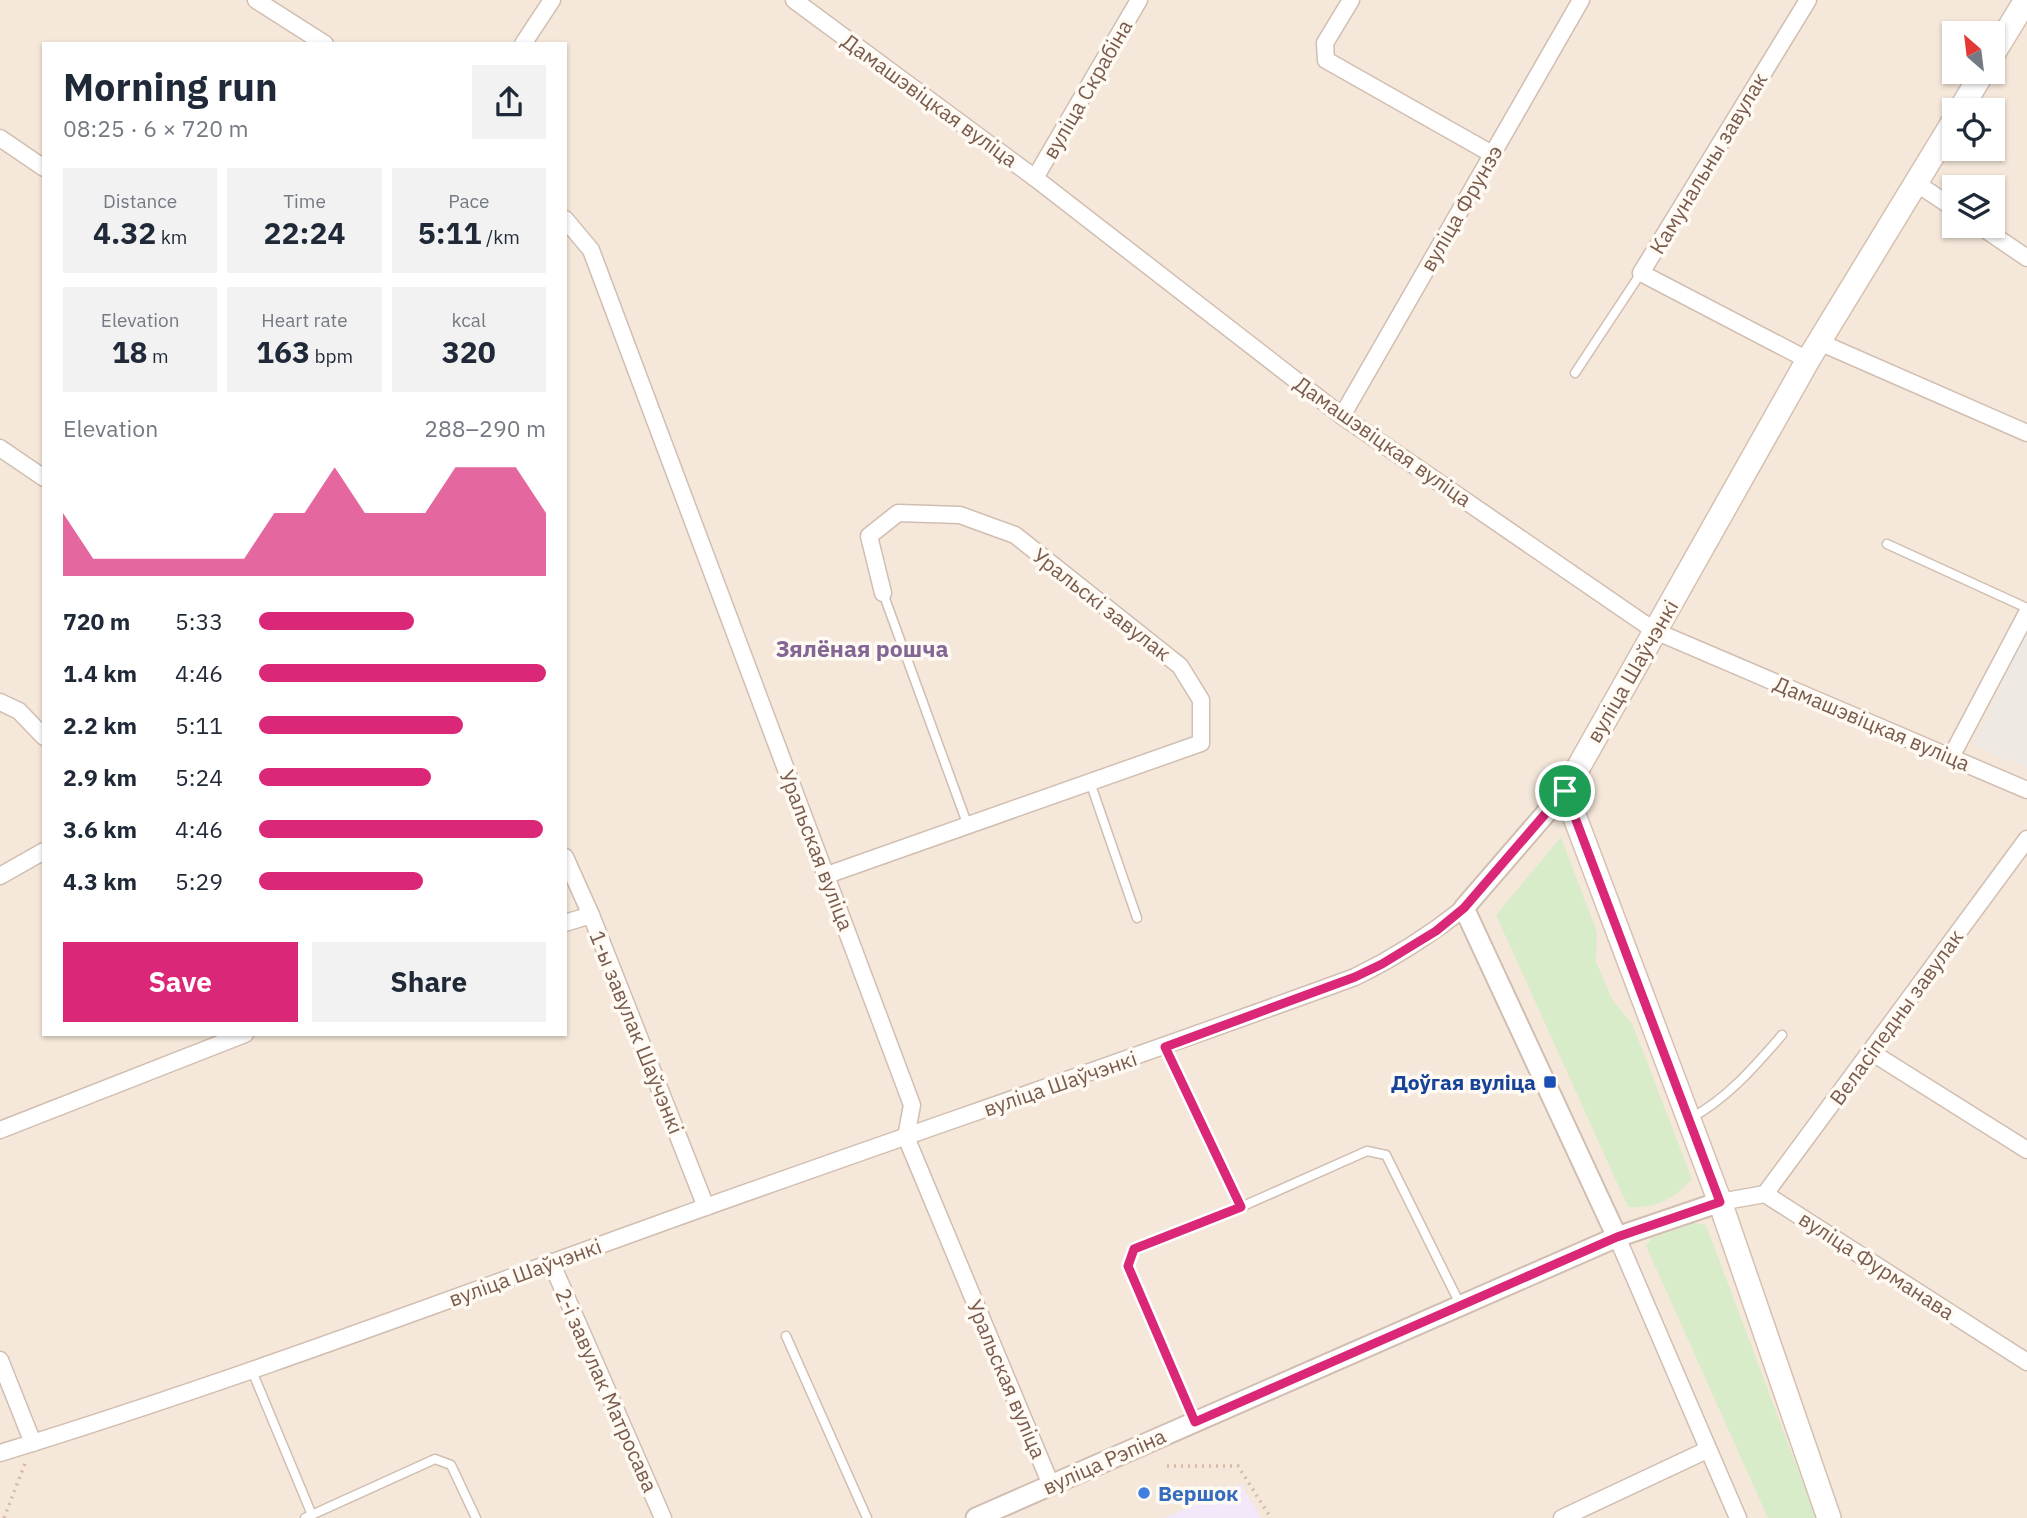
<!DOCTYPE html>
<html lang="en">
<head>
<meta charset="utf-8">
<style>
  :root { --surface:#fff; --page:#f2f2f3; --text:#1f2937; --muted:#747a83; --accent:#db2777 }
  body { margin:0; font-family:"IBM Plex Sans",sans-serif; background:var(--page); color:var(--text); height:100vh; display:flex; flex-direction:column; font-size:26px; white-space:nowrap }
  * { box-sizing:border-box; margin:0 }
  p { font-size:23px; color:var(--muted) }
  .icon { flex:none; width:38px; height:38px; fill:none; stroke:currentColor; stroke-width:2; stroke-linecap:round; stroke-linejoin:round }
  .map { position:relative; flex:1; overflow:hidden }
  .panel { position:absolute; left:42px; top:42px; width:525px; height:994px; display:flex; flex-direction:column; background:var(--surface); border-radius:0px; box-shadow:0 2px 5px #0004 }
  .panel>* { flex:none }
  .needle { width:46px; rotate:332deg }
  .tools { position:absolute; left:1942px; top:21px; display:grid; gap:14px }
  .tools a { display:grid; place-items:center; width:63px; height:63px; border-radius:0px; background:var(--surface); box-shadow:0 2px 5px #0004; font-size:35px }
  .pin { position:absolute; display:grid; place-items:center; width:60px; height:60px; color:#fff; margin:-30px; border:4px solid #fff; border-radius:50%; box-shadow:0 2px 7px #0007 }
  .round { display:grid; place-items:center; flex:none; width:74px; height:74px; border-radius:0px; background:var(--page) }
  .overview { display:flex; align-items:center; justify-content:space-between; height:119px; padding:0 21px }
  h1 { font-size:38px; font-weight:800; line-height:52px }
  .figures { display:grid; grid-template-columns:repeat(3,1fr); gap:10px; height:119px; padding:7px 21px }
  .figures div { display:grid; align-content:center; border-radius:0px; background:var(--page); text-align:center }
  .figures b { font-size:30px; font-weight:800 }
  .figures small { font-size:19px; font-weight:400 }
  .figures p { font-size:19px }
  .chart { height:196px; padding:14px 21px }
  .chart p { display:flex; justify-content:space-between }
  .chart svg { width:100%; height:126px; margin-top:7px; fill:var(--accent); opacity:.7 }
  .button { display:flex; gap:14px; margin-top:auto; padding:14px 21px }
  .button a { flex:1; height:80px; border-radius:0px; background:var(--accent); color:#fff; font-size:28px; font-weight:800; line-height:80px; text-align:center }
  .button a+a { background:var(--page); color:var(--text) }
  ul { padding:0 21px; list-style:none; font-size:23px }
  li { display:grid; grid-template-columns:112px 84px 1fr; align-items:center; height:52px }
  li i { height:18px; border-radius:9px; background:var(--accent) }
  .map>svg:first-child { display:block }
  .residential { fill:#f5e8da; fill-rule:evenodd }
  .industrial { fill:#efe9e4 }
  .education { fill:#f3e8fa }
  .green { fill:#d8ecc9 }
  .lines { fill:none; stroke-linecap:round; stroke-linejoin:round }
  .service-casing { stroke:#d1beb0; stroke-width:11 }
  .minor-casing { stroke:#d1beb0; stroke-width:19 }
  .tertiary-casing { stroke:#d1beb0; stroke-width:23 }
  .secondary-casing { stroke:#d6c0b0; stroke-width:26 }
  .path { stroke:#d9b8a5; stroke-width:3.5; stroke-dasharray:2 5; stroke-linecap:butt }
  .service { stroke:#fff; stroke-width:8 }
  .minor { stroke:#fff; stroke-width:16 }
  .tertiary { stroke:#fff; stroke-width:19 }
  .secondary { stroke:#fff; stroke-width:23 }
  .route-casing { stroke:#fff; stroke-width:14 }
  .route { stroke:#db2777; stroke-width:9 }
  .transit-dot { fill:#1a4fb4; stroke:#fffaf3; stroke-width:2.5 }
  .shop-dot { fill:#3f7fe0; stroke:#fffaf3; stroke-width:2.5 }
  .labels { text-anchor:middle; dominant-baseline:central; stroke-width:7; stroke-linejoin:round; paint-order:stroke }
  .street-label { font-size:21px; fill:#7a5c4d; stroke:#fffaf3 }
  .transit-label { font-size:21px; font-weight:bold; fill:#164399; stroke:#fffaf3; text-anchor:end }
  .shop-label { font-size:21px; font-weight:bold; fill:#366cbe; stroke:#fffaf3; text-anchor:start }
  .neighbourhood-label { font-size:23px; font-weight:bold; fill:#846695; stroke:#fffaf3 }
</style>
</head>
<body>
<div class="map">
<svg width="2027" height="1518" viewBox="0 0 2027 1518">
  <rect width="100%" height="100%" fill="#fdf6ec"/>
  <!-- residential -->
  <path class="residential" d="M0,0h2027v1518h-2027zM1955,33h38v39h-38zM44,44h521v990h-521zM1955,110h38v39h-38zM1955,187h38v39h-38z"/>
  <!-- industrial -->
  <polygon class="industrial" points="2027,627 2027,769 1974,744"/>
  <!-- education -->
  <polygon class="education" points="1241,1484 1261,1518 1165,1518"/>
  <!-- green -->
  <g class="green">
    <path d="M1561,837l36,95 -1,30 17,39 19,22 60,156c-17,20 -38,30 -64,28l-132,-292z"/>
    <polygon points="1694,1223 1706,1225 1816,1518 1768,1518 1646,1246 1652,1238"/>
  </g>
  <g class="lines">
    <!-- service casing -->
    <g class="service-casing">
      <g id="service">
        <polyline points="1575,373 1641,273"/>
        <polyline points="1887,544 2027,608"/>
        <polyline points="883,593 968,826"/>
        <polyline points="1090,782 1137,918"/>
        <polyline points="1165,1047 1241,1207"/>
        <path d="M1691,1118c37,-20 64,-52 91,-83"/>
        <polyline points="786,1336 867,1518"/>
        <polyline points="252,1371 312,1515"/>
        <polyline points="1195,1420 1128,1266 1134,1249 1241,1207 1367,1151 1386,1155 1461,1306"/>
        <polyline points="305,1518 435,1459 451,1465 476,1518"/>
      </g>
    </g>
    <!-- minor casing -->
    <g class="minor-casing">
      <g id="minor">
        <polyline points="256,0 325,44"/>
        <polyline points="794,0 1035,178 1342,416 1655,631 2027,790"/>
        <polyline points="1351,0 1325,43 1326,60 1492,154"/>
        <polyline points="523,44 552,0"/>
        <polyline points="0,138 44,168"/>
        <polyline points="1035,178 1139,0"/>
        <polyline points="1916,183 1955,209"/>
        <polyline points="565,219 591,250 912,1105 906,1137 1051,1485"/>
        <polyline points="1980,226 2027,258"/>
        <polyline points="1819,342 2027,433"/>
        <polyline points="1808,360 1641,273 1808,0"/>
        <polyline points="1342,416 1581,0"/>
        <polyline points="0,448 44,478"/>
        <polyline points="0,702 19,711 44,737"/>
        <polyline points="1951,757 2027,613"/>
        <polyline points="565,857 591,915 706,1207"/>
        <polyline points="827,875 1201,743 1201,700 1180,666 1015,535 960,515 898,513 869,536 883,593"/>
        <polyline points="0,876 44,851"/>
        <polyline points="565,923 591,915"/>
        <polyline points="1871,1052 2027,1150"/>
        <polyline points="0,1130 245,1034"/>
        <polyline points="1765,1194 2027,839"/>
        <polyline points="1720,1202 1765,1194 2027,1362"/>
        <polyline points="1617,1237 1738,1518"/>
        <polyline points="551,1262 663,1518"/>
        <polyline points="0,1360 33,1443"/>
        <path d="M0,1453c228,-70 450,-154 675,-235 226,-81 454,-158 680,-241 39,-19 75,-42 109,-69"/>
        <polyline points="1562,1518 1707,1450"/>
      </g>
    </g>
    <!-- tertiary casing -->
    <g class="tertiary-casing">
      <g id="tertiary">
        <polyline points="1565,791 1464,908 1617,1237"/>
        <polyline points="976,1518 1617,1237 1720,1202"/>
      </g>
    </g>
    <!-- secondary casing -->
    <g class="secondary-casing">
      <g id="secondary">
        <polyline points="1993,54 2026,0"/>
        <polyline points="1960,110 1983,72"/>
        <polyline points="1829,1518 1720,1202 1565,791 1808,360 1955,119"/>
      </g>
    </g>
    <!-- path -->
    <g class="path">
      <polyline points="1167,1466 1238,1466 1271,1518"/>
      <polyline points="4,1518 26,1461"/>
    </g>
    <!-- service -->
    <use href="#service" class="service"/>
    <!-- minor -->
    <use href="#minor" class="minor"/>
    <!-- tertiary -->
    <use href="#tertiary" class="tertiary"/>
    <!-- secondary -->
    <use href="#secondary" class="secondary"/>
  </g>
  <g class="lines">
    <!-- route casing -->
    <g class="route-casing">
      <polygon id="route" points="1565,791 1720,1202 1617,1237 1195,1422 1128,1266 1134,1249 1241,1207 1165,1047 1355,977 1382,964 1436,931 1464,908"/>
    </g>
    <!-- route -->
    <use href="#route" class="route"/>
  </g>
  <!-- markers -->
  <rect class="transit-dot" x="1543" y="1075" width="14" height="14" rx="3.5"/>
  <circle class="shop-dot" cx="1144" cy="1493" r="7"/>
  <g class="labels">
    <!-- street labels -->
    <g class="street-label">
      <text transform="translate(1087 89) rotate(-60)">вуліца Скрабіна</text>
      <text transform="translate(930 100) rotate(36)">Дамашэвіцкая вуліца</text>
      <text transform="translate(1708 163) rotate(-59)">Камунальны завулак</text>
      <text transform="translate(1461 208) rotate(-60)">вуліца Фрунзэ</text>
      <text transform="translate(1383 441) rotate(35)">Дамашэвіцкая вуліца</text>
      <text transform="translate(1102 604) rotate(38)">Уральскі завулак</text>
      <text transform="translate(1632 671) rotate(-60)">вуліца Шаўчэнкі</text>
      <text transform="translate(1872 723) rotate(23)">Дамашэвіцкая вуліца</text>
      <text transform="translate(817 850) rotate(69)">Уральская вуліца</text>
      <text transform="translate(1896 1017) rotate(-54)">Веласіпедны завулак</text>
      <text transform="translate(637 1032) rotate(68)">1-ы завулак Шаўчэнкі</text>
      <text transform="translate(1060 1083) rotate(-19)">вуліца Шаўчэнкі</text>
      <text transform="translate(1877 1265) rotate(33)">вуліца Фурманава</text>
      <text transform="translate(525 1272) rotate(-20)">вуліца Шаўчэнкі</text>
      <text transform="translate(1007 1379) rotate(67)">Уральская вуліца</text>
      <text transform="translate(607 1390) rotate(66)">2-і завулак Матросава</text>
      <text transform="translate(1104 1461) rotate(-24)">вуліца Рэпіна</text>
    </g>
    <!-- transit labels -->
    <g class="transit-label">
      <text x="1536" y="1082">Доўгая вуліца</text>
    </g>
    <!-- shop labels -->
    <g class="shop-label">
      <text x="1158" y="1493">Вершок</text>
    </g>
    <!-- neighbourhood labels -->
    <g class="neighbourhood-label">
      <text x="862" y="648">Зялёная рошча</text>
    </g>
  </g>
</svg>
<div class="tools">
<a><svg class="needle" viewBox="-14 -14 28 28"><path d="M0-13l5 13h-10z" fill="#e53935"/><path d="M0 13l5-13h-10z" fill="#747a83"/></svg></a>
<a><svg class="icon" aria-label="locate" viewBox="0 0 24 24"><circle cx="12" cy="12" r="6"/><path d="M12 2v4M12 18v4M2 12h4M18 12h4"/></svg></a>
<a><svg class="icon" aria-label="layers" viewBox="0 0 24 24"><path d="M12 4l9 5-9 5-9-5zM3 14l9 5 9-5"/></svg></a>
</div>
<div class="pin" style="left:1565px;top:791px;background:#1e9e55"><svg class="icon" aria-label="arrive" viewBox="0 0 24 24"><path d="M6 21V4h12l-3 4 3 4H6"/></svg></div>
<section class="panel">
<div class="overview"><div><h1>Morning run</h1><p>08:25 · 6 × 720 m</p></div><a class="round"><svg class="icon" aria-label="share" viewBox="0 0 24 24"><path d="M12 15V3M7 8l5-5 5 5M5 13v7h14v-7"/></svg></a></div>
<div class="figures">
<div><p>Distance</p><b>4.32<small> km</small></b></div>
<div><p>Time</p><b>22:24</b></div>
<div><p>Pace</p><b>5:11<small> /km</small></b></div>
</div>
<div class="figures">
<div><p>Elevation</p><b>18<small> m</small></b></div>
<div><p>Heart rate</p><b>163<small> bpm</small></b></div>
<div><p>kcal</p><b>320</b></div>
</div>
<div class="chart"><p><span>Elevation</span>288–290 m</p>
<svg viewBox="0 0 160 44" preserveAspectRatio="none"><path d="M0 44V22L10 38L20 38L30 38L40 38L50 38L60 38L70 22L80 22L90 6L100 22L110 22L120 22L130 6L140 6L150 6L160 22V44z"/></svg>
</div>
<ul>
<li><b>720 m</b>5:33<i style="width:54%"></i></li>
<li><b>1.4 km</b>4:46<i style="width:100%"></i></li>
<li><b>2.2 km</b>5:11<i style="width:71%"></i></li>
<li><b>2.9 km</b>5:24<i style="width:60%"></i></li>
<li><b>3.6 km</b>4:46<i style="width:99%"></i></li>
<li><b>4.3 km</b>5:29<i style="width:57%"></i></li>
</ul>
<div class="button"><a>Save</a><a>Share</a></div>
</section>
</div>
</body>
</html>
